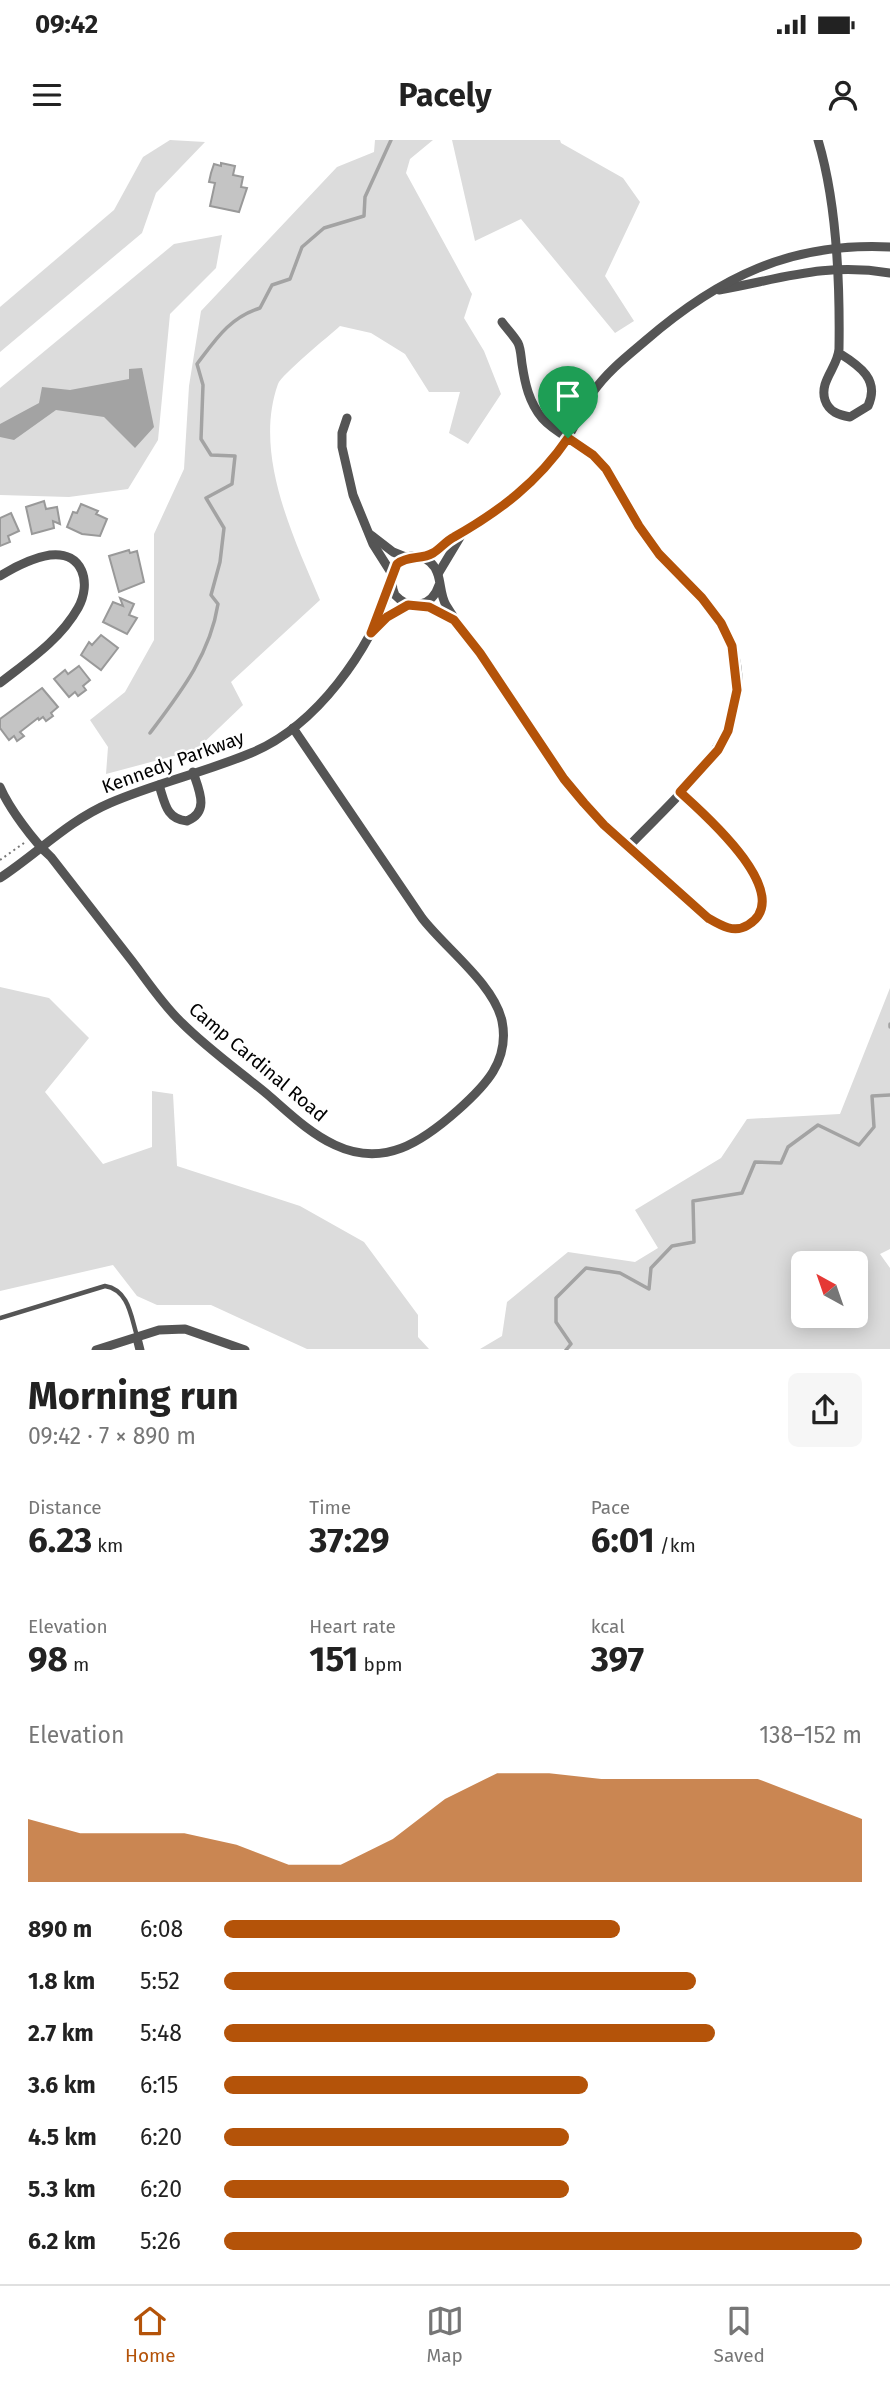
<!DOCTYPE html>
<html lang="en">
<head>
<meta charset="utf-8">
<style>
  :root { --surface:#fff; --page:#f6f6f6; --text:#222; --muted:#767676; --line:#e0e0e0; --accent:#b45309 }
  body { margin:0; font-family:"Fira Sans",sans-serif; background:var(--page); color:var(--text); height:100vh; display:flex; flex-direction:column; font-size:26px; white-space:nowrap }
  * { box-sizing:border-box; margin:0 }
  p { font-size:23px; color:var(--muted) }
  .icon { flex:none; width:38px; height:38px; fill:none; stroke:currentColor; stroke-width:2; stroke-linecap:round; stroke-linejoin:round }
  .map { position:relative; height:1210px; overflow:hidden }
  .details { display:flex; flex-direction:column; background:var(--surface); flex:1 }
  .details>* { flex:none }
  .needle { width:46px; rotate:320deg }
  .buttons { position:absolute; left:791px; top:1111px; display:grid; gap:14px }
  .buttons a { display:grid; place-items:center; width:77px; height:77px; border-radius:10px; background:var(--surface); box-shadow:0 4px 18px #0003; font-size:35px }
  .pin { position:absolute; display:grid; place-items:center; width:60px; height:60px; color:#fff; margin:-72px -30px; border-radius:50% 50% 50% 0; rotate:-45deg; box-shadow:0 0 7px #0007 }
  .pin .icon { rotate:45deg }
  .round { display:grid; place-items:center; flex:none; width:74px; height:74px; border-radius:10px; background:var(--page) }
  .head { display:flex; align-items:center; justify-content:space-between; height:119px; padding:0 28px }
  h1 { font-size:38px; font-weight:700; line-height:52px }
  .stats { display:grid; grid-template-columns:repeat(3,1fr); gap:10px; height:119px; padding:7px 28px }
  .stats div { display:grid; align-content:center }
  .stats b { font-size:35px; font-weight:700 }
  .stats small { font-size:19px; font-weight:400 }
  .stats p { font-size:19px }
  .chart { height:196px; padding:14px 28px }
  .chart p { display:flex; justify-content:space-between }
  .chart svg { width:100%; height:126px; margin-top:7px; fill:var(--accent); opacity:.7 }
  ul { padding:0 28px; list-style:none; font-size:23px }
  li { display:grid; grid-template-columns:112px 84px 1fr; align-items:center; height:52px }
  li i { height:18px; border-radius:9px; background:var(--accent) }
  .status { display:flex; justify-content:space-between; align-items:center; height:49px; padding:0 35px; background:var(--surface); direction:ltr }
  .status svg { height:19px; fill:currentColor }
  header { display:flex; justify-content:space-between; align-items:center; height:91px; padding:0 28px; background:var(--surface); font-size:32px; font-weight:700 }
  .tab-bar { display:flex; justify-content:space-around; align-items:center; height:98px; border-top:2px solid var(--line); background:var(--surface); font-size:19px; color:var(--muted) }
  .tab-bar a { display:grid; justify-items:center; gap:4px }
  .tab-bar .active { color:var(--accent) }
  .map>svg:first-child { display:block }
  .green { fill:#dcdcdc; fill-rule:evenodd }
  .water { fill:#a3a3a3 }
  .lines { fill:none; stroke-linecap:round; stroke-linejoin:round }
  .stream { stroke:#a3a3a3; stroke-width:3.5 }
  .building { fill:#c4c4c4; stroke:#999; stroke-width:2 }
  .path { stroke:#777; stroke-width:2; stroke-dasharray:2 3.5; stroke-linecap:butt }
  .lane { stroke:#555; stroke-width:4.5 }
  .street { stroke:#555; stroke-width:9 }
  .route-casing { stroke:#fff; stroke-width:14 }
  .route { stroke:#b45309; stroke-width:9 }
  .labels { text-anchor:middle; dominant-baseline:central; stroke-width:5; stroke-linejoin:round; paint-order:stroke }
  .street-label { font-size:19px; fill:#000; stroke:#fff }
</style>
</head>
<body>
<div class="status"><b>09:42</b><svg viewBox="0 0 49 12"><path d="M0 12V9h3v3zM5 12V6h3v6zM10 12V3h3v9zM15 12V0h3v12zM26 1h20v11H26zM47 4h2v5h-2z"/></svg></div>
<header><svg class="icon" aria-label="menu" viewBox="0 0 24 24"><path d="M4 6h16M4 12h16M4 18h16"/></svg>Pacely<svg class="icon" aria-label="person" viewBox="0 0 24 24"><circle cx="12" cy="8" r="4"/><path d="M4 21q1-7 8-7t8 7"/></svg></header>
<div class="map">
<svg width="890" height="1210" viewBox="0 0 890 1210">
  <rect width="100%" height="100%" fill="#fff"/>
  <!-- green -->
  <g class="green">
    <polygon points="170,0 205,2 156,53 142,93 0,212 0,167 114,70 143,17"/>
    <path d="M375,0h58l-23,19 -4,14 66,121 -8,24 20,33 17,43 -33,50 -19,-11 11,-41h-31l-24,-38 -34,-21 -31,-7c-11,10 -58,48 -62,58 -25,70 15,152 42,216l-89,82 12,23 -47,45 -90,24 2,-27 -18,-27 35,-28 29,-52v-106l30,-65 5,-83 12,-75 136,-144 37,-15z"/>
    <polygon points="452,0 560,0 561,3 623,38 640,62 605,136 634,181 615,193 521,79 475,101"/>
    <polygon points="222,95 216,128 170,174 158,300 128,349 69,357 0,355 0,248 174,104"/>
    <polygon points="0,847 49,858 89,898 45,952 103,1024 152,1007 152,951 173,954 177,1026 300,1066 364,1102 418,1175 418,1197 429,1209 307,1209 211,1165 157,1165 137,1156 113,1125 0,1151"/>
    <path d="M890,848v261l-10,5 10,14v81h-410l22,-13 5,-34 61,-50 67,10 23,-14 -23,-38 86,-52 26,-39 93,-5zM803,1124h53v52h-53z"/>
  </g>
  <!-- water -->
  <polygon class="water" points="142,228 154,287 135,308 104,277 56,270 14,300 0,297 0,284 39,263 42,247 70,250 129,239 129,229"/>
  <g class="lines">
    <!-- stream -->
    <g class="stream">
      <path d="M150,593c30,-40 60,-78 68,-129l-7,-9 9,-33 4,-34 -18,-30 26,-14 3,-28 -24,-1 -10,-16 2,-54 -6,-21c19,-25 32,-46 63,-56l12,-23 18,-6 12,-32 22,-19 40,-12 1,-19 26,-57"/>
      <polyline points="890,884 890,887"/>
      <polyline points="566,1210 571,1204 556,1182 556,1158 586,1128 620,1133 649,1149 651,1128 672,1106 694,1102 693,1061 742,1053 755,1022 781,1023 788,1007 818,985 859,1005 874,987 872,956 890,955"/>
    </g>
  </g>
  <!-- building -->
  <g class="building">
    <polygon points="221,23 235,26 233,35 243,37 241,47 247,48 239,72 210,66 215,43 209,42 211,33 214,24 221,26"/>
    <polygon points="44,361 46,369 57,367 60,384 53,381 54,388 32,394 26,367"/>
    <polygon points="81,364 98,371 96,374 107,379 100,396 82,394 67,387 73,372 77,373"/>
    <polygon points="11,373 19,391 8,396 10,402 0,406 0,378"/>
    <polygon points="129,410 130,413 137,411 144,442 119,452 109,416"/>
    <polygon points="120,458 134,464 129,475 137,478 127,494 103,482 113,462 123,466"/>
    <polygon points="101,495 118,508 101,530 81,515 89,502 92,505"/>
    <polygon points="79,526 90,540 83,546 86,550 78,556 75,552 69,557 54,539 65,530 68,534"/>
    <polygon points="42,548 58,567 51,573 53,576 46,581 43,577 39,580 38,578 20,592 24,596 17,601 14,596 9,600 0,588 0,579"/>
  </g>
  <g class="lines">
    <!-- path -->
    <polyline class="path" points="0,720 24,703"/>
    <!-- lane -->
    <path class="lane" d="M0,1178l105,-32c24,4 26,31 32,50"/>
    <!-- street -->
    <g class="street">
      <path d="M818,0c19,63 22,143 21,209 -1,18 -20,32 -14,51 4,12 14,15 25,17l18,-11c12,-26 -8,-40 -29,-53"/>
      <path d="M719,150c62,-11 106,-28 171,-17"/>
      <path d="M502,182c5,7 12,14 16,21 3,6 3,15 4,21 3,20 7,38 20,54 14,16 35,23 51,37 14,12 20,29 29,44 11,18 23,36 36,53 20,25 47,44 63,71 55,94 -35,163 -93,224"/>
      <polyline points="347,278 342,293 342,307 353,355 373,404 392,434"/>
      <polyline points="371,395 393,412 408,418"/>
      <path d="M422,418c12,-5 19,-14 30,-20 47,-30 79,-48 112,-95 12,-16 17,-35 29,-51 14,-20 33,-35 52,-51 74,-64 146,-99 245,-94"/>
      <polyline points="438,434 462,394"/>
      <path d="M0,436c16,-10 32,-18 50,-21 33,-4 42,28 28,53 -18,32 -50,53 -78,75"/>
      <path d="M439,445c-7,22 -29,26 -44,10 -11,-24 12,-52 35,-33 13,11 8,30 16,43 12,20 27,38 40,57 26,38 50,78 77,115 39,55 95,97 145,140 12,8 25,17 40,8 50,-29 -46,-113 -68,-133"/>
      <polyline points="421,464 455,480"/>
      <polyline points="371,493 391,474 408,465"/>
      <path d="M159,645c6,18 7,34 28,36 23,-9 12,-31 6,-49"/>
      <path d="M0,647c9,21 34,55 51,70 27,35 54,69 81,104 16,21 31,44 50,62 26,26 57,48 85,71 21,18 42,39 68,51 49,23 87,-3 123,-35 27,-24 52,-49 44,-89 -8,-37 -57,-73 -80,-103l-129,-190"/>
      <path d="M0,738c38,-25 68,-57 110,-75 46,-20 96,-31 141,-50 66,-27 119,-103 140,-168"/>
      <polyline points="137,1198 140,1210"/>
      <polyline points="96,1210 159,1190 185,1189 245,1210"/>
    </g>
  </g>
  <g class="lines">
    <!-- route casing -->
    <g class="route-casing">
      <path id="route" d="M568,298l25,17 13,14 33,57 20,28 43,44 19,25 11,23 5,44 -9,41 -10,19 -38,42c22,20 118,103 68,133 -14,9 -28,0 -40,-7l-104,-93 -20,-22 -20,-24 -84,-126 -26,-33 -25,-13 -21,-2 -21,12 -16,16 26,-69c12,-9 24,-4 36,-11 7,-4 13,-12 21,-16 46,-26 84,-55 114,-99z"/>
    </g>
    <!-- route -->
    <use href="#route" class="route"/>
  </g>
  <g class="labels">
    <!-- street labels -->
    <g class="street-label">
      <text transform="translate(173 622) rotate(-20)">Kennedy Parkway</text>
      <text transform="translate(258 922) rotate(40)">Camp Cardinal Road</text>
    </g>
  </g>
</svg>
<div class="buttons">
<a><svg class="needle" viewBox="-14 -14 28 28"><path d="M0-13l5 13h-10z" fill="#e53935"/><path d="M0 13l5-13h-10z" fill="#767676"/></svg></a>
</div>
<div class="pin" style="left:568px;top:298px;background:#1e9e55"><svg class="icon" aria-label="arrive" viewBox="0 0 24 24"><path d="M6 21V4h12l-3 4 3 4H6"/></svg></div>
</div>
<section class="details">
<div class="head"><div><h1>Morning run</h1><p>09:42 · 7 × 890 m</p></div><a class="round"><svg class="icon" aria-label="share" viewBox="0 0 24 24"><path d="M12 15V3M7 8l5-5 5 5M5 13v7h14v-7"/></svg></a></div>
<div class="stats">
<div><p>Distance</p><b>6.23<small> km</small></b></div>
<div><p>Time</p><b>37:29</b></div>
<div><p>Pace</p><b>6:01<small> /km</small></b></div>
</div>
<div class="stats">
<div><p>Elevation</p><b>98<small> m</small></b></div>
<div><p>Heart rate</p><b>151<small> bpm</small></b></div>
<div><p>kcal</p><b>397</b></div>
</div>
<div class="chart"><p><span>Elevation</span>138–152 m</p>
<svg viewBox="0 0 160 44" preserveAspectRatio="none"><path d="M0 44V22L10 27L20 27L30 27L40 31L50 38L60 38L70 29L80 15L90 6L100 6L110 8L120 8L130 8L140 8L150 15L160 22V44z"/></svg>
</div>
<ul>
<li><b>890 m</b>6:08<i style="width:62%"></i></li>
<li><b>1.8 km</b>5:52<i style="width:74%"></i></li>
<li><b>2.7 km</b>5:48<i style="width:77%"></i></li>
<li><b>3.6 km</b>6:15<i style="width:57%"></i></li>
<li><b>4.5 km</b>6:20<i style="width:54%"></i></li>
<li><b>5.3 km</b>6:20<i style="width:54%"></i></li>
<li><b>6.2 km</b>5:26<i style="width:100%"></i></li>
</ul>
</section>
<nav class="tab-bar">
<a class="active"><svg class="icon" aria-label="home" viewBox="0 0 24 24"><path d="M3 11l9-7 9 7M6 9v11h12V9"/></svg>Home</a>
<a><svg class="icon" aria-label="map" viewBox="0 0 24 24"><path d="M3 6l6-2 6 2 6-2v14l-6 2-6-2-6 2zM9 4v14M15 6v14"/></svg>Map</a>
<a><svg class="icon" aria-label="saved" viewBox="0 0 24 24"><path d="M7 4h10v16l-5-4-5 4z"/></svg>Saved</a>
</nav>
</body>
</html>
